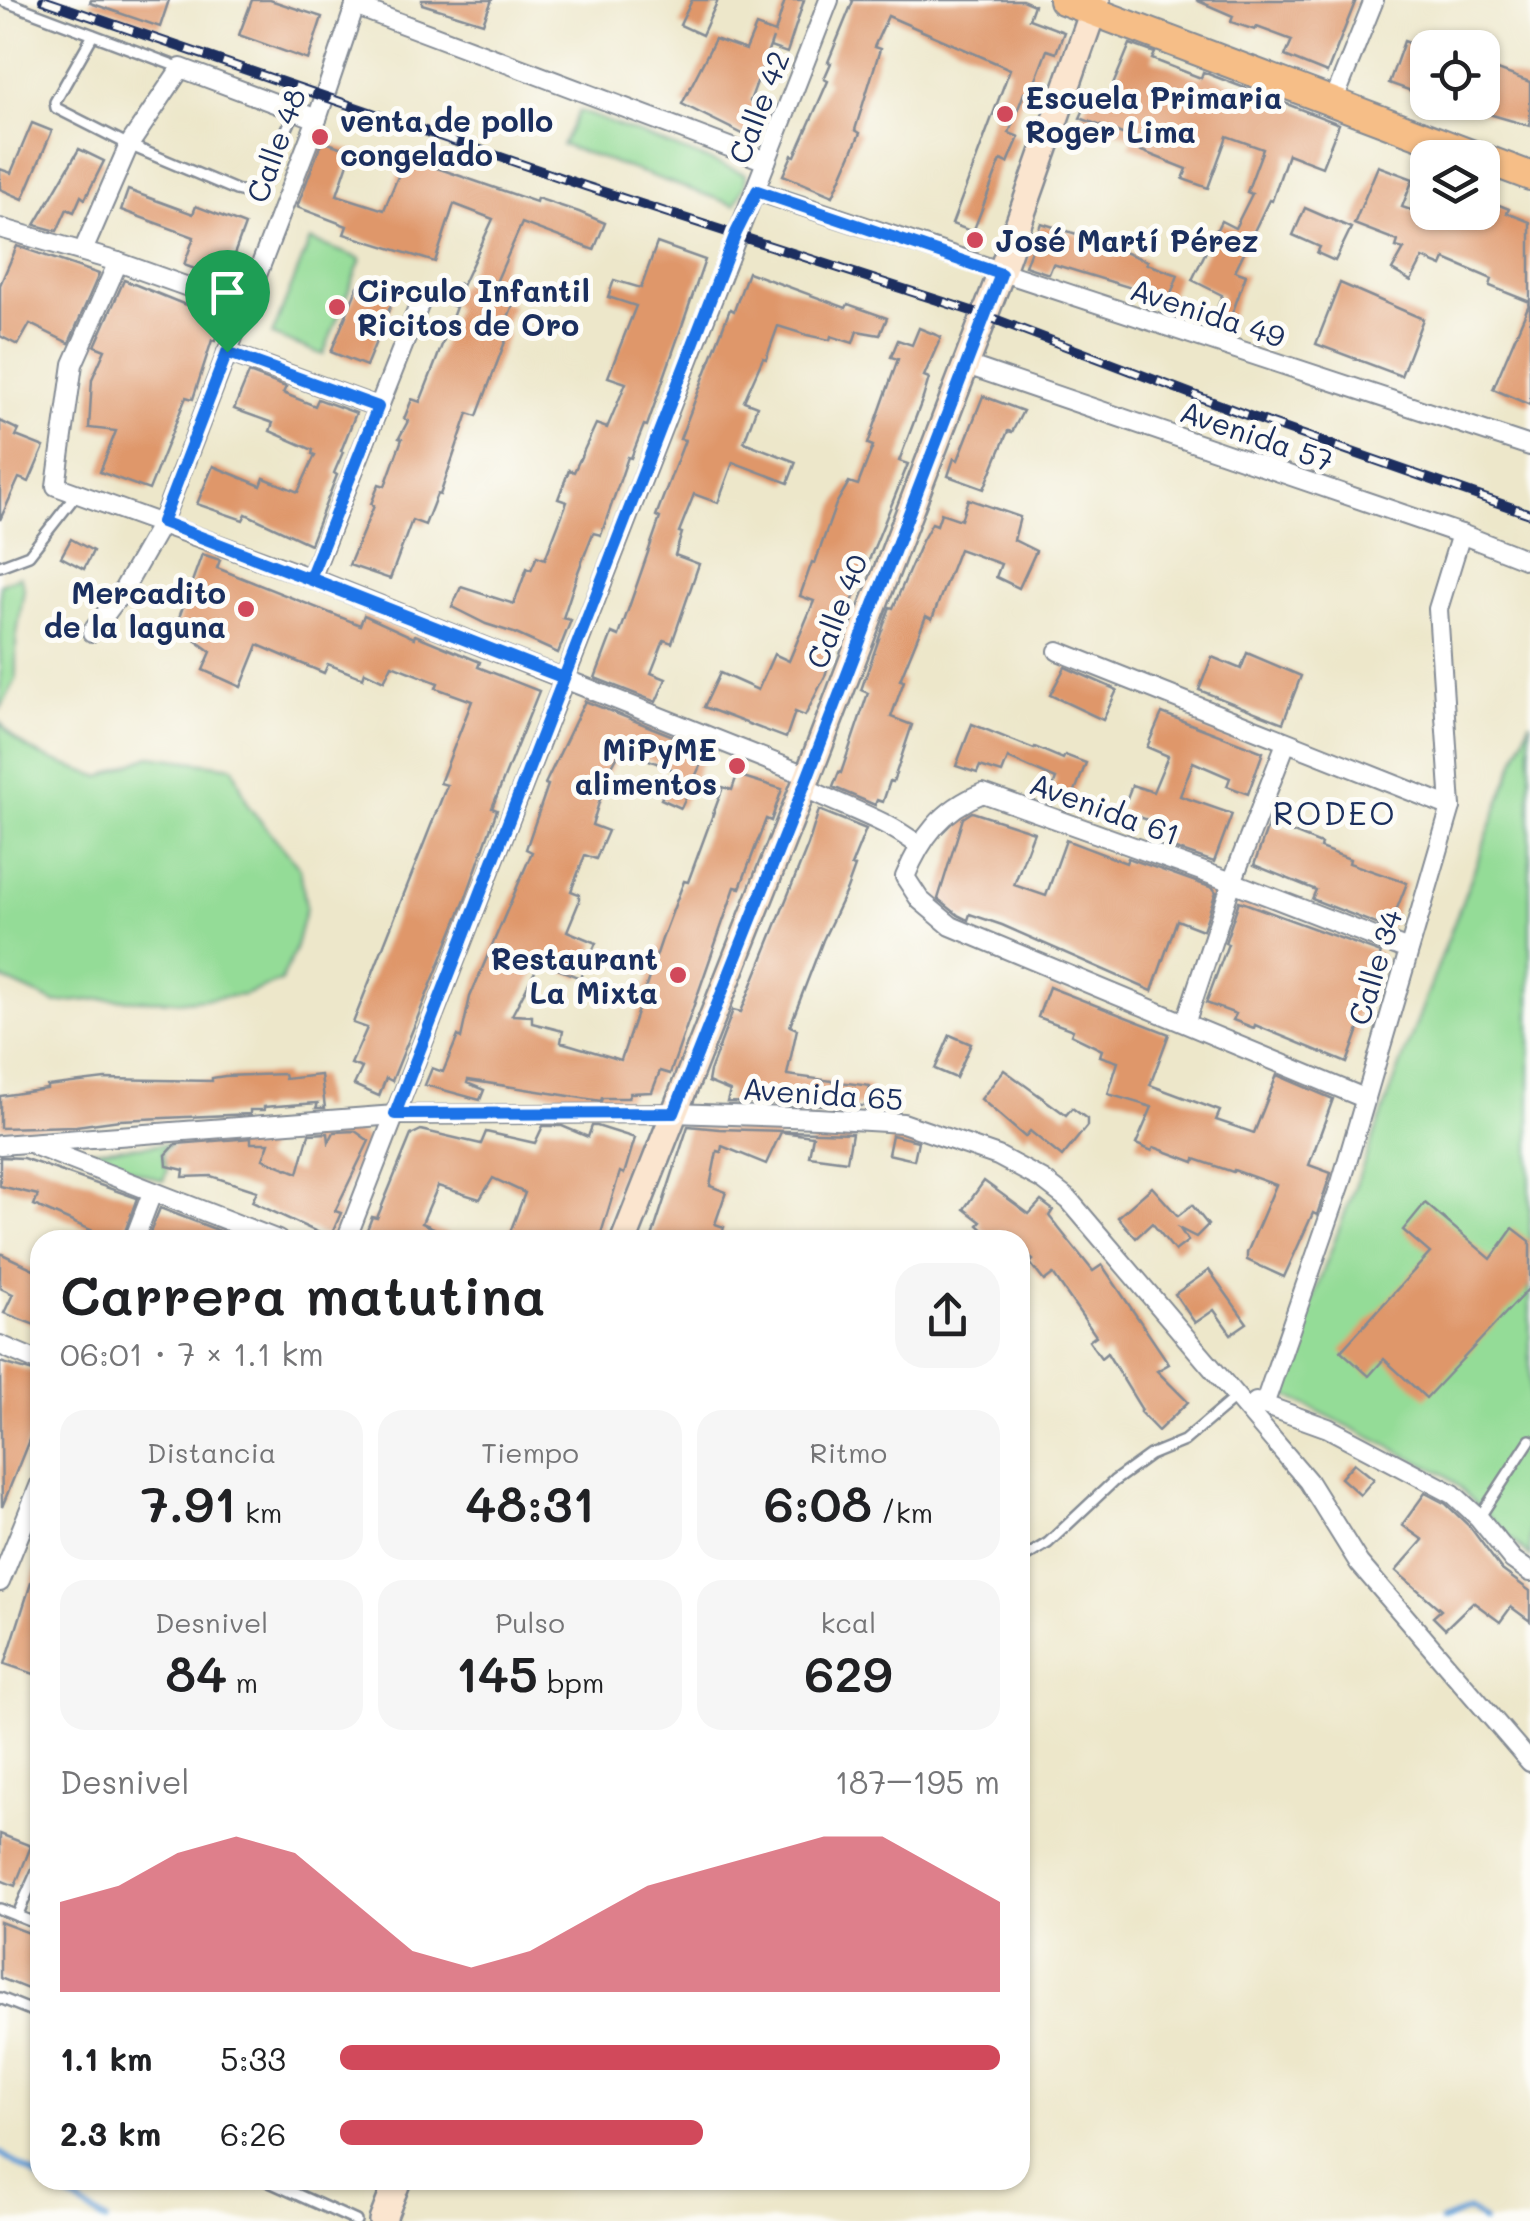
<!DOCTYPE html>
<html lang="es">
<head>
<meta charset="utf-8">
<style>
  :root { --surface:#fff; --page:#f6f6f6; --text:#202124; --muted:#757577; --accent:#d1495b }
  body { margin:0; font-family:Mali,sans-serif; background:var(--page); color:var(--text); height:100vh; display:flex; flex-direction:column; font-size:38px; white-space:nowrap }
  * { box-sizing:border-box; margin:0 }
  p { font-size:32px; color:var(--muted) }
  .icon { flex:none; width:55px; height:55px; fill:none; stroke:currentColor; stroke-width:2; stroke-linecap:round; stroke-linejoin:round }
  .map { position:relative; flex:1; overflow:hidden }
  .details { position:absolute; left:30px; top:1230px; width:1000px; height:960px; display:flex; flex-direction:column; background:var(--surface); border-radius:30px; box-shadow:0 2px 8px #0004 }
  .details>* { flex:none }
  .tools { position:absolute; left:1410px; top:30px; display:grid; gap:20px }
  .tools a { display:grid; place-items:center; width:90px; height:90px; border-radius:20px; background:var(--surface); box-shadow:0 2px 8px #0004; font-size:50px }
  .pin { position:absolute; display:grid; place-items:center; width:85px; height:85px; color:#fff; margin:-102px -42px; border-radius:50% 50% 50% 0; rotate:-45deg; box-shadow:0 0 10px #0007 }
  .pin .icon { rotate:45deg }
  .round { display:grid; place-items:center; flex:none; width:105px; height:105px; border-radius:30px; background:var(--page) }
  .head { display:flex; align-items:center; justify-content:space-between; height:170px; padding:0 30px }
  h1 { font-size:55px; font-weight:600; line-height:75px }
  .figures { display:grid; grid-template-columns:repeat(3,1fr); gap:15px; height:170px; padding:10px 30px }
  .figures div { display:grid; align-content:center; border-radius:25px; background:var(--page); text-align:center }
  .figures b { font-size:50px; font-weight:600 }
  .figures small { font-size:28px; font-weight:400 }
  .figures p { font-size:28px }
  .chart { height:280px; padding:20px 30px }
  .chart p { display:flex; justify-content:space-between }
  .chart svg { width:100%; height:180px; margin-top:10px; fill:var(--accent); opacity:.7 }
  ul { padding:0 30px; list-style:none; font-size:32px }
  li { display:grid; grid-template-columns:160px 120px 1fr; align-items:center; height:75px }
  li i { height:25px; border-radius:12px; background:var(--accent) }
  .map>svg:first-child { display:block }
  .green { fill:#94dc97; stroke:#58867a; stroke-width:2.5 }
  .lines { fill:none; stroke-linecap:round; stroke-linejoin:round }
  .stream { stroke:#67a0d6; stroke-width:6 }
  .building { fill:#df976a }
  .service-casing { stroke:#848b94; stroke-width:14 }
  .minor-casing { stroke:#848b94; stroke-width:22 }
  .secondary-casing { stroke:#848b94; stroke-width:30 }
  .primary-casing { stroke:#848b94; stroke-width:32 }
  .service { stroke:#fff; stroke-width:9 }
  .minor { stroke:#fff; stroke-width:18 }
  .secondary { stroke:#fbe5cf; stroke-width:25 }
  .primary { stroke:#f6be87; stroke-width:28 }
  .rail-casing { stroke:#1b2f5e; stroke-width:10 }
  .rail { stroke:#fdfcf7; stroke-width:6; stroke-dasharray:19; stroke-linecap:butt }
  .route-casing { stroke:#fff; stroke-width:20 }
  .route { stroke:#1a73e8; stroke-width:12 }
  .poi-dot { fill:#d1495b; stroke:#fdfcf7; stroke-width:4 }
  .labels { text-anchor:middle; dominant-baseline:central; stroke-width:10; stroke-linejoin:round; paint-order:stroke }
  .poi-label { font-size:30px; font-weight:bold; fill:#1b2f5e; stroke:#fdfcf7; text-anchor:start }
  .street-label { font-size:30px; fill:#1b2f5e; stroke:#fdfcf7 }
  .neighbourhood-label { font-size:32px; letter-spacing:2.5px; fill:#1b2f5e; stroke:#fdfcf7 }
</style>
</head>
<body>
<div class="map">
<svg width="1530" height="2221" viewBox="0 0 1530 2221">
  <rect width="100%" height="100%" fill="#fdfcf7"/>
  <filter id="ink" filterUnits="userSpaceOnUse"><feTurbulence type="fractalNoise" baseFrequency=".01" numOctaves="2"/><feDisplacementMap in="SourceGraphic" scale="20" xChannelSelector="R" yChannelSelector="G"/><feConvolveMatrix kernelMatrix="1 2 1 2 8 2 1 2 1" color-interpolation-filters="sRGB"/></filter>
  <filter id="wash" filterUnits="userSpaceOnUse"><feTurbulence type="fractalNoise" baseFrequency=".0048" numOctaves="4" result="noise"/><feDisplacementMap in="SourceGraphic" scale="40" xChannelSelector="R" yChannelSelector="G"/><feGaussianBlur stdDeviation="2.25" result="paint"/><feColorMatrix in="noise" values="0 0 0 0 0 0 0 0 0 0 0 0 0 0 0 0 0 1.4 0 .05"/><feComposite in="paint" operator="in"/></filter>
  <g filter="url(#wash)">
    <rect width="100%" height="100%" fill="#ede7ca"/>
    <!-- green -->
    <g class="green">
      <polygon points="579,111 746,174 745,184 735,205 562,145"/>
      <polygon points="310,240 361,259 323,355 272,335"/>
      <polygon points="20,576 24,588 16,641 16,680 0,710 0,584"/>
      <path d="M0,721c20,34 65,43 101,56l49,-21 83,11 16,40 51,61 6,39 -11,43 -14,31 -37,14 -60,6 -83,-2 -46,4 -55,-25z"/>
      <polygon points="1530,721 1530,1557 1446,1475 1278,1391"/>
      <polygon points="171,1144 162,1152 167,1171 163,1181 88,1154 88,1150"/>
    </g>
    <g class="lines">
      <!-- stream -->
      <g class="stream">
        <polyline points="0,2153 40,2179"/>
        <polyline points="42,2180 106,2221"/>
        <polyline points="1441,2221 1469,2210 1483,2221"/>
      </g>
    </g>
    <g id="blocks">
      <!-- building -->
      <g class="building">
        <polygon points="91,0 169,0 160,27 90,3"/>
        <polygon points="252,0 270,0 322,17 308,60 239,35"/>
        <polygon points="422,0 492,0 483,23 422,4"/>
        <polygon points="692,0 718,0 702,35 680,25"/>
        <polygon points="785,0 804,0 787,53 770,47 773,38 750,101 770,110 757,141 682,104 715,39 746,50 756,26 775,33"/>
        <polygon points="851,0 1022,0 1034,5 1029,19 1064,32 1056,53 1047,50 1030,95 1024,93 1009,133 1019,137 1008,163 1001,160 973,232 952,224 1010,69 888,16 874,47 880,49 855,130 860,133 833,196 783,175 792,155 795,156 828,81 824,79 831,63 828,62 853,1"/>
        <polygon points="1196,0 1356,0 1327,73 1285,56 1292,40 1257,27 1255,30 1231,22 1233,16"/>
        <polygon points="1404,41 1428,50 1428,97 1389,83"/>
        <polygon points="1130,44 1155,53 1152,59 1201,78 1203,72 1339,124 1322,167 1288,154 1272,201 1269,200 1235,271 1246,275 1228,325 1213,319 1222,295 1192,280 1221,221 1235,228 1252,194 1247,192 1263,149 1227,136 1208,188 1183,179 1187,169 1129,146 1133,138 1080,118 1092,92 1108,97"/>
        <polygon points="1482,64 1530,82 1530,126 1482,112"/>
        <polygon points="32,123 52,131 23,199 0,189 0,169 11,173"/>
        <polygon points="322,141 352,151 337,195 384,210 399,174 402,156 536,202 537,198 579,212 605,223 594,250 522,223 490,296 513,305 502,332 508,334 477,416 468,413 440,495 437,494 425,525 412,520 390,579 349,565 374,506 371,504 379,484 385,486 402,439 399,438 408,421 404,419 412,399 420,402 436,361 456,307 451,305 459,284 462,286 493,219 454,204 435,262 344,234 347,226 297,207"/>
        <polygon points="79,149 104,161 85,199 81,196 74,212 67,209 57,231 35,225"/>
        <polygon points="1378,166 1413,179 1402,207 1434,218 1436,212 1482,212 1482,198 1509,209 1507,213 1530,222 1530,405 1493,389 1530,302 1490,286 1492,279 1445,259 1442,266 1423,258 1411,281 1392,270 1404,249 1396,247 1398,241 1354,224"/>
        <polygon points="128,190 193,214 196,206 245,225 232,260 240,263 233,283 184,265 194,237 121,210"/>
        <polygon points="1305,208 1351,228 1335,261 1317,253 1320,247 1293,235"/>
        <polygon points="1041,223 1119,247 1118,250 1148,261 1147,264 1178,275 1168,303 1144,295 1145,292 1053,264 1049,274 1025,266"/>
        <polygon points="657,243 705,260 647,426 644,425 631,458 628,457 601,535 593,533 578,572 563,618 571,620 558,653 514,633 486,624 452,607 461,587 514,604 527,568 531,570 537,556 545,559 567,502 558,499 569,470 574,472 596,424 607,428 626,383 608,377 636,306 608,297 614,280 641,288"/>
        <polygon points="17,246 99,274 69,343 30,324 18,345 0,336 0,285"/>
        <polygon points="748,272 846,308 848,304 887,318 880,335 857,331 853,343 831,336 830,340 807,335 778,326 766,359 763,358 744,401 757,406 744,442 796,462 788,483 733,462 718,503 694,494 679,532 682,533 675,555 699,564 672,643 664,640 651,673 666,679 656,702 595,678 612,633 619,636 660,518 656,516 685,440 680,439 730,309 734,311"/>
        <polygon points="124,280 223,320 215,341 212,340 193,399 186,397 149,490 100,472 116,431 89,428 92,379 105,350 95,346"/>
        <polygon points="1340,283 1423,319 1401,376 1316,344"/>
        <polygon points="358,286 393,300 366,366 331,352"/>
        <polygon points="919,328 941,337 924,376 929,378 923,398 899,461 908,464 848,612 842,610 829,644 834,646 825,676 805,716 795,712 786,738 704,707 720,673 758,690 774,654 789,661 814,601 800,596 812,562 815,563 836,504 849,482 858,485 873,446 868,444 898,359 891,357 898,340 912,345"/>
        <polygon points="249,373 286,387 283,393 315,406 318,399 356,413 341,451 343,452 334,473 337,475 310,544 246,514 243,520 197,504 213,466 261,486 264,478 298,492 315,455 312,454 313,450 270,431 273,423 234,409"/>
        <polygon points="983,396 1023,411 1012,432 1008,431 984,489 948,476 954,458 958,460"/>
        <polygon points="0,421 19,430 16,436 44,447 29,482 19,478 0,520"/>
        <polygon points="968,499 1020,517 1014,540 1036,551 1019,588 996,577 1001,564 959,549 932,619 926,616 900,680 904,681 891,717 912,725 893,782 890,781 883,802 877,800 875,805 833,787 839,772 841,773 868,693 861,690 890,607 893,608 922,541 932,523 937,525 941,513 961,520"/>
        <polygon points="71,539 93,551 84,569 61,557"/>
        <polygon points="202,554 220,560 217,568 360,625 364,615 414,638 415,635 480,662 478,667 539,691 492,808 497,810 465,900 392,1081 386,1078 379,1096 354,1085 362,1068 351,1064 367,1028 353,1023 447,785 440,783 472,701 436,688 438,683 392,665 384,681 365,672 363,678 328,664 324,673 258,645 241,687 203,670 211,652 176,626"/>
        <polygon points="1247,653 1301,676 1283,723 1199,690 1212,657 1241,669"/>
        <polygon points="1065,667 1117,690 1103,720 1050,695"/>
        <polygon points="585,701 678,738 676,742 705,755 681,808 661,799 674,770 621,749 598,792 602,793 592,825 608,831 596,859 585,855 571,891 579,894 579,902 567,931 596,943 580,978 540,962 512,1015 532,1016 532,1023 563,1031 561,1042 621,1060 662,939 684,881 688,882 723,787 732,790 737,775 782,789 771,821 766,819 740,888 735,887 670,1074 660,1071 652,1092 630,1093 628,1098 602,1098 601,1101 468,1080 467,1083 484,1090 480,1100 425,1085 432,1068 443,1072 458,1036 461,1038 470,997 532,852 526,849 548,785 545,784"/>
        <polygon points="1162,713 1263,752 1248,794 1227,786 1230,778 1193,762 1180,796 1232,814 1214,862 1164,845 1171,828 1122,811 1132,785 1153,792 1168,756 1147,747"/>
        <polygon points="972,724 1034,749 1035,747 1063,759 1065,755 1086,763 1070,804 1049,797 1056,779 1008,758 1002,773 980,766 977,773 956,766"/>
        <polygon points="819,810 866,829 851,866 855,867 847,889 823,940 790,1026 797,1029 787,1075 870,1086 866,1106 727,1102 730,1091 708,1082 710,1071 733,1010 741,1012 808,845"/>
        <polygon points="972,812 1034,832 1014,885 1046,896 1066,840 1126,863 1128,858 1213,888 1216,892 1203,930 1177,920 1152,991 1002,925 970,914 968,920 958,915 938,899 963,818"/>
        <polygon points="1269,823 1321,844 1320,848 1350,859 1349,863 1407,883 1389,929 1312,899 1316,890 1254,865"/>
        <polygon points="1239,901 1381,953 1356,1019 1362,1021 1347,1063 1255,1025 1254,1028 1233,1020 1236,1014 1206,1003 1228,944 1225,943"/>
        <polygon points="1049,987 1169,1034 1150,1085 1220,1111 1216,1120 1254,1133 1277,1075 1333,1099 1309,1165 1331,1173 1317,1215 1313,1213 1284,1277 1247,1260 1247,1253 1276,1185 1234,1170 1233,1172 1195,1159 1194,1162 1154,1147 1152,1151 1136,1144 1152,1107 1108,1094 1118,1062 1100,1056 1102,1050 1071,1035 1073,1030 1038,1017"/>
        <polygon points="950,1035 971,1044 956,1078 935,1069"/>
        <polygon points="1004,1070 1066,1115 1072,1108 1087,1119 1087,1126 1062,1157 1030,1131 1025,1137 981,1099"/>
        <polygon points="284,1074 285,1079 321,1075 325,1108 316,1108 318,1103 264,1107 264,1110 250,1110 250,1114 120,1120 76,1126 0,1128 0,1096 47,1089 47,1086 105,1079 212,1081 212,1078 225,1076"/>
        <polygon points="543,1126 562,1126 588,1137 592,1126 597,1126 635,1138 624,1174 620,1172 599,1240 507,1240 525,1193 493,1178 480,1199 438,1186 422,1223 461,1240 363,1240 372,1217 377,1218 411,1135 421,1130 481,1144 486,1132 535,1143"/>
        <polygon points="688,1126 719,1129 852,1133 847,1161 809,1156 813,1136 781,1132 766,1164 722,1146 721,1152 717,1151 710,1186 726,1192 715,1224 724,1227 720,1240 651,1240"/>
        <polygon points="355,1131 369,1141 335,1211 341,1213 330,1238 252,1202 257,1191 211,1176 183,1177 184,1170 167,1166 166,1155 176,1144 251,1138 251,1143 269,1143 263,1159 298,1173 309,1134 328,1133 329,1142 334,1132"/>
        <polygon points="892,1135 918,1141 914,1160 888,1154"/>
        <polygon points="0,1157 23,1158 137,1198 122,1240 90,1240 93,1231 34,1205 38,1195 0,1186"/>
        <polygon points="984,1181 1029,1214 1041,1201 1053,1210 1049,1216 1093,1271 1102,1265 1169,1364 1157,1371 1188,1402 1158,1431 1140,1412 1142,1410 1107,1353 1101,1358 1089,1341 1096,1336 1053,1274 1044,1281 1030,1263 1033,1260 1020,1249 1020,1240 1009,1240 998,1231 992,1238 978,1225 981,1222 964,1209"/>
        <polygon points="1152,1187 1178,1216 1192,1205 1208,1225 1196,1237 1180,1229 1188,1241 1175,1251 1152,1223 1136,1238 1118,1217"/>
        <polygon points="1425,1203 1491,1259 1513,1228 1530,1241 1530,1287 1426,1398 1384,1359 1369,1376 1341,1351 1430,1253 1403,1230"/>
        <polygon points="160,1208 243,1240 147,1240"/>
        <polygon points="0,1253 40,1272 40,1327 4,1313 13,1294 0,1288"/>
        <polygon points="1209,1270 1247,1323 1231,1334 1214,1310 1195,1323 1175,1294"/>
        <polygon points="0,1362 40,1374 40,1427 35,1425 2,1507"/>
        <polygon points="1354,1463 1374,1479 1360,1495 1341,1478"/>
        <polygon points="1425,1493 1446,1504 1470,1527 1502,1570 1530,1591 1530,1621 1511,1607 1500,1622 1473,1602 1445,1629 1433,1617 1441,1610 1396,1571 1423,1540 1402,1525"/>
        <polygon points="38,1561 40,1561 40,1676 5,1664"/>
        <polygon points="0,1834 31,1846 15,1886 0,1880"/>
        <polygon points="0,1922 40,1937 40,1994 0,1978"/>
      </g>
    </g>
  </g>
  <g filter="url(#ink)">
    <use href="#blocks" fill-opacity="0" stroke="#848b94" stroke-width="2.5"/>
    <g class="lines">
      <!-- service casing -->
      <g class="service-casing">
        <g id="service">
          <polyline points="1,0 181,68"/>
          <polyline points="93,35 55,102 56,108 129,145 236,190 253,194 260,189 295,111"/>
          <polyline points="0,566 29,555 76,495"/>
          <polyline points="1479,1518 1530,1440"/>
          <polyline points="1020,1560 1048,1543 1114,1481 1150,1455 1184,1441 1237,1396"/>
          <polyline points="0,1909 40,1925"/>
          <polyline points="17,1916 40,1864"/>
          <polyline points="0,1998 40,2014"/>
          <polyline points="265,2180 356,2221"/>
        </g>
      </g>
      <!-- minor casing -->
      <g class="minor-casing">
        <g id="minor">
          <polyline points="355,6 766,161"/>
          <polyline points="1334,100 1374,0"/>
          <polyline points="757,191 1530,446"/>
          <polyline points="0,228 118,262 244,307"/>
          <polyline points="83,251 129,145 181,68 317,119"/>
          <polyline points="118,262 73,364 56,486 311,578 808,776"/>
          <polyline points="227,352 378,407"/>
          <polyline points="964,364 1461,534 1530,561"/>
          <polyline points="311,578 420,303"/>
          <polyline points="92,632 122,592 162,522 317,119 357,0"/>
          <polyline points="1058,651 1451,807"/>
          <path d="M804,787c38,20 80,31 114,58"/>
          <polyline points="1186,1021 1232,882 1286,743"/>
          <path d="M1364,1098l-413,-172 -31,-26 -15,-23c16,-39 37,-68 78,-84l249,89 176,68"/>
          <polyline points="0,1145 395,1115 673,1113 817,1118 903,1123 998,1156 1043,1180 1069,1200 1308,1481 1359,1563 1530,1762"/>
          <polyline points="36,1146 278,1240"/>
          <polyline points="134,1240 152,1193"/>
          <polyline points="346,1240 829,0"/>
          <polyline points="0,1345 40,1362"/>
          <polyline points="1256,1402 1328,1428 1453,1494 1479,1518 1513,1560 1530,1572"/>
          <polyline points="1264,1405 1341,1183 1451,807 1438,609 1461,534"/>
          <polyline points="0,1582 40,1484"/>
        </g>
      </g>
      <!-- secondary casing -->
      <g class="secondary-casing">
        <g id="secondary">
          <polyline points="624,1240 808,776 1001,273 1097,0"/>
          <polyline points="382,2221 398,2180"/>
        </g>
      </g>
      <!-- primary casing -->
      <g class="primary-casing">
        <g id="primary">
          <polyline points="1063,0 1481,158"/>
          <polyline points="1482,158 1530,176"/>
        </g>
      </g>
      <!-- service -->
      <use href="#service" class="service"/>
      <!-- minor -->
      <use href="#minor" class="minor"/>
      <!-- secondary -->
      <use href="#secondary" class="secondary"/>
      <!-- primary -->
      <use href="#primary" class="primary"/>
      <!-- rail casing -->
      <g class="rail-casing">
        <polyline id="rail" points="43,0 585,186 984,315 1252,417 1530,514"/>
      </g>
      <!-- rail -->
      <use href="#rail" class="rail"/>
    </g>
  </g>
  <g class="lines" filter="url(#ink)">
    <!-- route casing -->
    <g class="route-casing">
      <polyline id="route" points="227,352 162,522 564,678 395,1114 674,1113 808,776 1001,274 757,191 736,233 564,678 310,578 378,407 227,352"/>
    </g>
    <!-- route -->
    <use href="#route" class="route"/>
  </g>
  <!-- markers -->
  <g class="poi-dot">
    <circle cx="1005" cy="114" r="10"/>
    <circle cx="320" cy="137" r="10"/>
    <circle cx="975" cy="240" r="10"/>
    <circle cx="337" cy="307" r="10"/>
    <circle cx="246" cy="609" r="10"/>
    <circle cx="737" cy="766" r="10"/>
    <circle cx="678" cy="975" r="10"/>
  </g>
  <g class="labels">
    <!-- poi labels -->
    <g class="poi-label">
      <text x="1025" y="97">Escuela Primaria<tspan x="1025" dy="34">Roger Lima</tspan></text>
      <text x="340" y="120">venta de pollo<tspan x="340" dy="34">congelado</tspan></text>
      <text x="995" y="240">José Martí Pérez</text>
      <text x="357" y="290">Circulo Infantil<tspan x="357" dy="34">Ricitos de Oro</tspan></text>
      <text x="226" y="592" text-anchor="end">Mercadito<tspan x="226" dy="34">de la laguna</tspan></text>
      <text x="717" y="749" text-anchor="end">MiPyME<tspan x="717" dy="34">alimentos</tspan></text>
      <text x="658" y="958" text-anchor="end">Restaurant<tspan x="658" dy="34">La Mixta</tspan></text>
    </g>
    <!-- street labels -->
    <g class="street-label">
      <text transform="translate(758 107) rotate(-69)">Calle 42</text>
      <text transform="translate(275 145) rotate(-70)">Calle 48</text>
      <text transform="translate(1208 312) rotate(18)">Avenida 49</text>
      <text transform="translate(1257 435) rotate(19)">Avenida 57</text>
      <text transform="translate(836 611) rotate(-69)">Calle 40</text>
      <text transform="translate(1105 808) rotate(20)">Avenida 61</text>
      <text transform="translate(1374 967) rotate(-73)">Calle 34</text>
      <text transform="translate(823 1093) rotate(4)">Avenida 65</text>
    </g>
    <!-- neighbourhood labels -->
    <g class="neighbourhood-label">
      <text x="1335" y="812">RODEO</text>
    </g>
  </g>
</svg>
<div class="tools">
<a><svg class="icon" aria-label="locate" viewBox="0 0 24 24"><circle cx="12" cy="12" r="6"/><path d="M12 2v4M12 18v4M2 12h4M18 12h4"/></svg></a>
<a><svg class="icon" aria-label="layers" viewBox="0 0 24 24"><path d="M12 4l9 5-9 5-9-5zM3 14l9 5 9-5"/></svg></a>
</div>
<div class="pin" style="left:227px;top:352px;background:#1e9e55"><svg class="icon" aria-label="arrive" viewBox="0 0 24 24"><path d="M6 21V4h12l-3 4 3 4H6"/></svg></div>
<section class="details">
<div class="head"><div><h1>Carrera matutina</h1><p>06:01 · 7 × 1.1 km</p></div><a class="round"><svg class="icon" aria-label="share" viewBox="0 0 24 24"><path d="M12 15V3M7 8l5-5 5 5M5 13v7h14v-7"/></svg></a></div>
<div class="figures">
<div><p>Distancia</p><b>7.91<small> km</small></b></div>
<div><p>Tiempo</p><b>48:31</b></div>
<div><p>Ritmo</p><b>6:08<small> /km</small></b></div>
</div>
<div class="figures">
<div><p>Desnivel</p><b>84<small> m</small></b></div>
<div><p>Pulso</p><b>145<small> bpm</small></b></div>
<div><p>kcal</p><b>629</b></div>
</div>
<div class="chart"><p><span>Desnivel</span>187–195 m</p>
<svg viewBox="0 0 160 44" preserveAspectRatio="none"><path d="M0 44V22L10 18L20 10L30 6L40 10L50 22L60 34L70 38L80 34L90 26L100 18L110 14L120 10L130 6L140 6L150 14L160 22V44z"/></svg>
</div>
<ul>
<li><b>1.1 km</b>5:33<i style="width:100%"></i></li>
<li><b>2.3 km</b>6:26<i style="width:55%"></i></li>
</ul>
</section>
</div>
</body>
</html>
